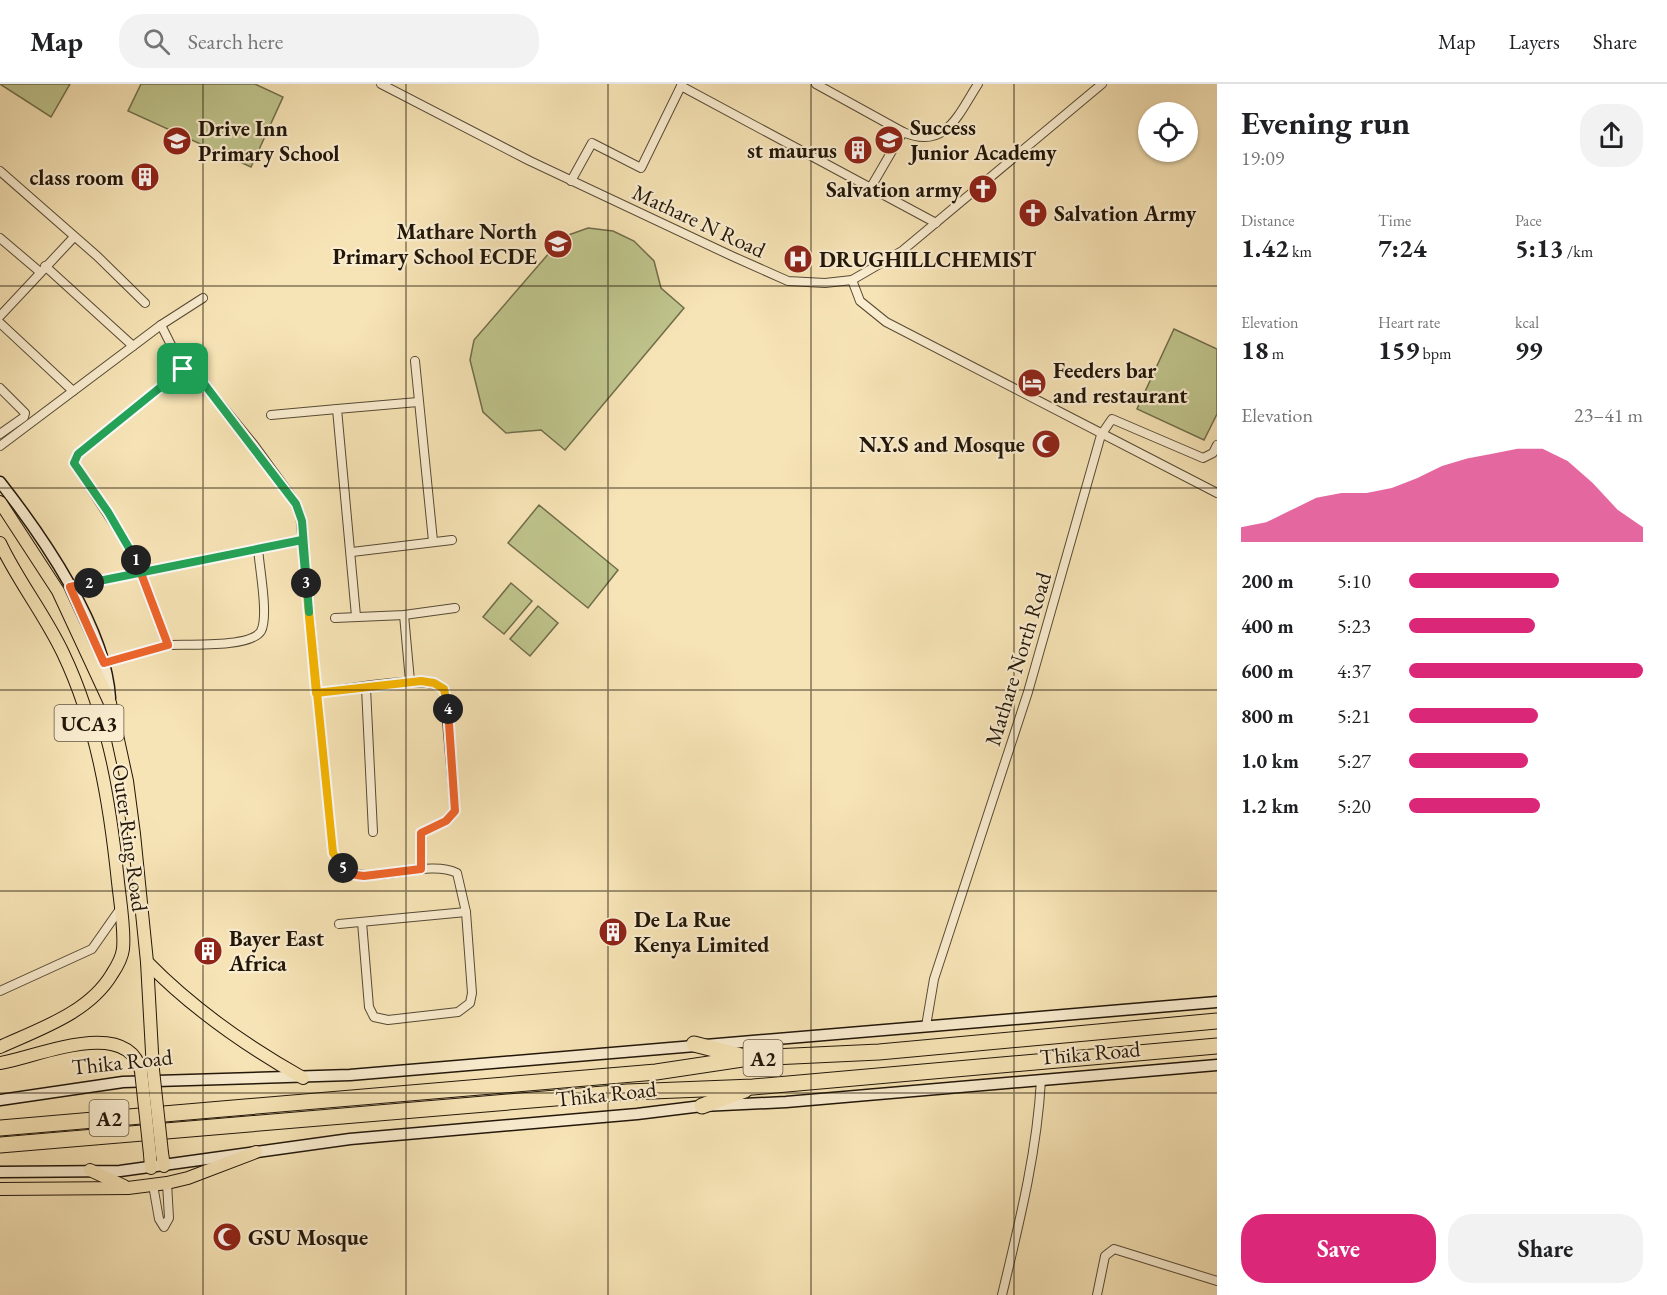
<!DOCTYPE html>
<html lang="en">
<head>
<meta charset="utf-8">
<style>
  :root { --surface:#fff; --page:#f2f2f2; --text:#202124; --muted:#757577; --line:#e0e0e0; --accent:#db2777 }
  body { margin:0; font-family:"EB Garamond",serif; background:var(--page); color:var(--text); height:100vh; display:flex; flex-direction:column; font-size:22px; white-space:nowrap }
  * { box-sizing:border-box; margin:0 }
  p { font-size:20px; color:var(--muted) }
  .icon { flex:none; width:33px; height:33px; fill:none; stroke:currentColor; stroke-width:2; stroke-linecap:round; stroke-linejoin:round }
  .map { position:relative; flex:1; overflow:hidden }
  .sheet { display:flex; flex-direction:column; background:var(--surface); width:450px }
  .sheet>* { flex:none }
  .fabs { position:absolute; left:1138px; top:18px; display:grid; gap:12px }
  .fabs a { display:grid; place-items:center; width:60px; height:60px; border-radius:50%; background:var(--surface); box-shadow:0 2px 4px #0004; font-size:30px }
  .pin { position:absolute; display:grid; place-items:center; width:51px; height:51px; color:#fff; margin:-26px; border-radius:12px; box-shadow:0 3px 9px #0006 }
  .km { position:absolute; width:30px; height:30px; margin:-15px; border-radius:50%; background:#222; color:#fff; font-size:16px; line-height:30px; text-align:center }
  .round { display:grid; place-items:center; flex:none; width:63px; height:63px; border-radius:24px; background:var(--page) }
  .summary { display:flex; align-items:center; justify-content:space-between; height:102px; padding:0 24px }
  h1 { font-size:33px; font-weight:700; line-height:45px }
  .metrics { display:grid; grid-template-columns:repeat(3,1fr); gap:9px; height:102px; padding:6px 24px }
  .metrics div { display:grid; align-content:center }
  .metrics b { font-size:26px; font-weight:700 }
  .metrics small { font-size:16px; font-weight:400 }
  .metrics p { font-size:16px }
  .chart { height:168px; padding:12px 24px }
  .chart p { display:flex; justify-content:space-between }
  .chart svg { width:100%; height:108px; margin-top:6px; fill:var(--accent); opacity:.7 }
  .button { display:flex; gap:12px; margin-top:auto; padding:12px 24px }
  .button a { flex:1; height:69px; border-radius:24px; background:var(--accent); color:#fff; font-size:24px; font-weight:700; line-height:69px; text-align:center }
  .button a+a { background:var(--page); color:var(--text) }
  ul { padding:0 24px; list-style:none; font-size:20px }
  li { display:grid; grid-template-columns:96px 72px 1fr; align-items:center; height:45px }
  li i { height:15px; border-radius:8px; background:var(--accent) }
  header { display:flex; align-items:center; gap:36px; box-sizing:border-box; height:84px; padding:0 30px; background:var(--surface); border-bottom:2px solid var(--line) }
  header strong { font-size:28px }
  nav { display:flex; gap:33px; margin-inline-start:auto; font-size:21px }
  .search { width:420px; height:54px; background:var(--page); display:flex; align-items:center; gap:15px; box-sizing:border-box; padding:0 21px; border-radius:24px; color:var(--muted); font-size:22px }
  main { display:flex; flex:1; min-height:0 }
  .map>svg:first-child { display:block }
  .green { fill:#bfc48c; stroke:#706d4a; stroke-width:1.5 }
  .lines { fill:none; stroke-linecap:round; stroke-linejoin:round }
  .street-casing { stroke:#564a34; stroke-width:10 }
  .secondary-casing { stroke:#211609; stroke-width:13 }
  .primary-casing { stroke:#211609; stroke-width:14 }
  .highway-casing { stroke:#211609; stroke-width:17 }
  .street { stroke:#faedd0; stroke-width:8 }
  .secondary { stroke:#faedd0; stroke-width:10 }
  .primary { stroke:#f7e4b6; stroke-width:12 }
  .highway { stroke:#f7e4b6; stroke-width:15 }
  .primary-bridge-casing { stroke:#211609; stroke-width:14; stroke-linecap:butt }
  .primary-bridge { stroke:#f7e4b6; stroke-width:12 }
  .split-1-casing { stroke:#fff; stroke-width:12 }
  .split-2-casing { stroke:#fff; stroke-width:12 }
  .split-3-casing { stroke:#fff; stroke-width:12 }
  .split-4-casing { stroke:#fff; stroke-width:12 }
  .split-5-casing { stroke:#fff; stroke-width:12 }
  .split-6-casing { stroke:#fff; stroke-width:12 }
  .split-7-casing { stroke:#fff; stroke-width:12 }
  .split-1 { stroke:#22a559; stroke-width:8 }
  .split-2 { stroke:#f0652b; stroke-width:8 }
  .split-3 { stroke:#22a559; stroke-width:8 }
  .split-4 { stroke:#f5b400; stroke-width:8 }
  .split-5 { stroke:#f0652b; stroke-width:8 }
  .split-6 { stroke:#f5b400; stroke-width:8 }
  .split-7 { stroke:#22a559; stroke-width:8 }
  .grid { fill:none; stroke:#211609; stroke-width:1.5; stroke-opacity:0.55 }
  .labels { text-anchor:middle; dominant-baseline:central; stroke-width:4.5; stroke-linejoin:round; paint-order:stroke }
  .shield { fill:#faedd0; stroke:#625645; stroke-width:1.5 }
  .shield-label { font-size:21px; font-weight:bold; fill:#211609 }
  .poi-label { font-size:22px; font-weight:bold; fill:#211609; stroke:#faedd0; text-anchor:start }
  .street-label { font-size:22px; fill:#211609; stroke:#faedd0 }
</style>
</head>
<body>
<header>
<strong>Map</strong>
<div class="search"><svg class="icon" aria-label="search" viewBox="0 0 24 24"><circle cx="10" cy="10" r="6"/><path d="M15 15l6 6"/></svg>Search here</div>
<nav><a>Map</a><a>Layers</a><a>Share</a></nav>
</header>
<main>
<div class="map">
<svg width="1217" height="1211" viewBox="0 0 1217 1211">
  <rect width="100%" height="100%" fill="#f7e4b6"/>
  <filter id="stains"><feTurbulence type="fractalNoise" baseFrequency=".00333" numOctaves="4"/><feColorMatrix values="0 0 0 0 .2 0 0 0 0 .09 0 0 0 0 .02 0 0 0 .5 -.17"/></filter>
  <radialGradient id="worn" r=".72"><stop offset=".6" stop-color="#630" stop-opacity="0"/><stop offset="1" stop-color="#630" stop-opacity=".3"/></radialGradient>
  <!-- green -->
  <g class="green">
    <polygon points="0,0 70,0 51,33"/>
    <polygon points="141,0 255,0 283,13 251,83 128,27"/>
    <polygon points="588,144 613,147 634,157 654,177 661,204 684,224 565,366 541,346 506,349 483,328 470,276 474,256 563,153"/>
    <polygon points="1174,245 1217,265 1217,330 1204,356 1137,325"/>
    <polygon points="539,421 618,486 588,524 508,459"/>
    <polygon points="511,499 532,517 504,550 483,533"/>
    <polygon points="538,522 558,539 530,572 510,555"/>
  </g>
  <g class="lines">
    <!-- street casing -->
    <g class="street-casing">
      <g id="street">
        <polyline points="381,0 530,77 734,173 788,197 825,199 852,196 902,167 1102,0"/>
        <polyline points="816,0 903,48"/>
        <polyline points="681,2 936,139"/>
        <polyline points="0,87 97,172 145,219"/>
        <polyline points="571,97 592,59 641,84 682,0"/>
        <path d="M871,103l32,-55c43,19 56,-19 75,-48"/>
        <polyline points="0,154 40,188"/>
        <polyline points="45,182 133,262"/>
        <polyline points="852,196 860,217 886,238 1217,409"/>
        <polyline points="0,232 74,153"/>
        <polyline points="0,239 73,307"/>
        <polyline points="161,241 183,285"/>
        <polyline points="415,277 433,457"/>
        <polyline points="0,304 25,329 24,333 0,350"/>
        <polyline points="271,331 337,325"/>
        <polyline points="0,362 161,241 203,214"/>
        <polyline points="352,468 452,456"/>
        <polyline points="70,503 302,456"/>
        <polyline points="404,531 410,597"/>
        <polyline points="356,532 337,325 418,318"/>
        <polyline points="335,534 404,531 455,524"/>
        <path d="M168,561c19,-1 83,3 93,-14 8,-15 -2,-65 -3,-83"/>
        <path d="M104,579l64,-18 -35,-92 -59,-90 4,-9 105,-85 8,-1 63,77 37,51 9,17 33,340c21,47 87,2 124,20l9,39 6,81 -2,10 -12,9 -70,8 -14,-3 -5,-10 -7,-85"/>
        <polyline points="366,604 373,748"/>
        <path d="M317,609c28,-3 107,-20 127,-4l11,122 -9,10 -25,12v36"/>
        <polyline points="339,840 466,828"/>
        <polyline points="0,907 92,865 120,825"/>
        <polyline points="926,942 934,895 1028,608 1101,351 1112,335 1203,374 1213,369 1217,361"/>
        <polyline points="153,1101 159,1135 164,1143 169,1134 167,1099"/>
        <path d="M1002,1211c17,-71 35,-142 39,-215"/>
        <polyline points="1097,1211 1105,1172 1114,1165 1217,1197"/>
      </g>
    </g>
    <!-- secondary casing -->
    <g class="secondary-casing">
      <g id="secondary">
        <path d="M0,398c43,55 106,146 110,216"/>
        <polyline points="0,1016 123,998 350,991 1217,918"/>
        <polyline points="0,1088 120,1087 350,1055 637,1030 702,1022 786,1018 1217,981"/>
      </g>
    </g>
    <!-- primary casing -->
    <g class="primary-casing">
      <g id="primary">
        <polyline points="0,418 58,507 110,619 127,697 134,750 147,878 153,986"/>
        <path d="M0,459c18,38 45,72 63,110 34,71 47,151 55,229 2,19 7,48 5,67 -1,8 -7,19 -11,25 -23,39 -73,55 -112,73"/>
        <path d="M147,878c46,47 99,84 156,116"/>
        <path d="M0,979c37,-6 127,-47 141,8"/>
        <polyline points="162,1069 164,1082"/>
        <polyline points="150,1070 151,1084"/>
        <polyline points="90,1086 124,1102"/>
        <polyline points="0,1105 128,1104 167,1099 188,1094 256,1068"/>
      </g>
    </g>
    <!-- highway casing -->
    <g class="highway-casing">
      <g id="highway">
        <polyline points="694,960 741,972"/>
        <polyline points="702,1022 745,1006"/>
        <polyline points="0,1044 656,988 749,974 879,968 1217,937"/>
        <polyline points="0,1061 627,1008 753,1003 1217,962"/>
      </g>
    </g>
    <!-- street -->
    <use href="#street" class="street"/>
    <!-- secondary -->
    <use href="#secondary" class="secondary"/>
    <!-- primary -->
    <use href="#primary" class="primary"/>
    <!-- highway -->
    <use href="#highway" class="highway"/>
    <!-- primary-bridge casing -->
    <g class="primary-bridge-casing">
      <g id="primary-bridge">
        <polyline points="153,986 162,1069"/>
        <polyline points="141,987 150,1070"/>
      </g>
    </g>
    <!-- primary-bridge -->
    <use href="#primary-bridge" class="primary-bridge"/>
  </g>
  <g class="lines">
    <!-- split-1 casing -->
    <g class="split-1-casing">
      <polyline id="split-1" points="136,476 108,428 74,379 78,370 183,285"/>
    </g>
    <!-- split-2 casing -->
    <g class="split-2-casing">
      <polyline id="split-2" points="89,499 70,503 104,579 168,561 136,476"/>
    </g>
    <!-- split-3 casing -->
    <g class="split-3-casing">
      <polyline id="split-3" points="89,499 302,456 306,499"/>
    </g>
    <!-- split-4 casing -->
    <g class="split-4-casing">
      <polyline id="split-4" points="306,499 316,609 421,597 434,599 444,605 448,625"/>
    </g>
    <!-- split-5 casing -->
    <g class="split-5-casing">
      <polyline id="split-5" points="343,784 356,791 364,792 421,785 421,749 446,737 455,727 448,625"/>
    </g>
    <!-- split-6 casing -->
    <g class="split-6-casing">
      <polyline id="split-6" points="309,528 333,769 343,784"/>
    </g>
    <!-- split-7 casing -->
    <g class="split-7-casing">
      <polyline id="split-7" points="183,285 189,283 195,288 296,420 302,437 309,528"/>
    </g>
    <!-- split-1 -->
    <use href="#split-1" class="split-1"/>
    <!-- split-2 -->
    <use href="#split-2" class="split-2"/>
    <!-- split-3 -->
    <use href="#split-3" class="split-3"/>
    <!-- split-4 -->
    <use href="#split-4" class="split-4"/>
    <!-- split-5 -->
    <use href="#split-5" class="split-5"/>
    <!-- split-6 -->
    <use href="#split-6" class="split-6"/>
    <!-- split-7 -->
    <use href="#split-7" class="split-7"/>
  </g>
  <!-- grid -->
  <path class="grid" d="M203,0v1211M406,0v1211M608,0v1211M811,0v1211M1014,0v1211M0,202h1217M0,404h1217M0,606h1217M0,807h1217M0,1009h1217"/>
  <!-- icons -->
  <defs>
    <g id="school-disc" transform="scale(1.5)"><circle r="9.5" fill="#8f2418" stroke="#faedd0"/><path d="M0-5L7-2L0 1L-7-2ZM-4 1L0 2.5L4 1V4Q0 6-4 4Z" fill="#fff"/></g>
    <g id="building-disc" transform="scale(1.5)"><circle r="9.5" fill="#8f2418" stroke="#faedd0"/><path d="M-4-6H4V6H1V3H-1V6H-4ZM-2.5-4.3h1.7v1.8h-1.7ZM.8-4.3h1.7v1.8H.8ZM-2.5-1h1.7V.8h-1.7ZM.8-1h1.7V.8H.8Z" fill="#fff"/></g>
    <g id="church-disc" transform="scale(1.5)"><circle r="9.5" fill="#8f2418" stroke="#faedd0"/><path d="M-1.2-6h2.4v3.5h3.3v2.4h-3.3V6h-2.4V-.1h-3.3v-2.4h3.3Z" fill="#fff"/></g>
    <g id="hospital-disc" transform="scale(1.5)"><circle r="9.5" fill="#8f2418" stroke="#faedd0"/><path d="M-5-5h3v3.5h4V-5h3V5h-3V1.5h-4V5h-3Z" fill="#fff"/></g>
    <g id="hotel-disc" transform="scale(1.5)"><circle r="9.5" fill="#8f2418" stroke="#faedd0"/><path d="M-6-4.5h1.5V1H6V5H4.5V3h-9V5H-6ZM-4 0a1.8 1.8 0 1 1 3.6 0ZM.5 0V-2.5h3Q6-2.5 6 0Z" fill="#fff"/></g>
    <g id="mosque-disc" transform="scale(1.5)"><circle r="9.5" fill="#8f2418" stroke="#faedd0"/><path d="M3.5-4.9A6 6 0 1 0 3.5 4.9A5 5 0 1 1 3.5-4.9Z" fill="#fff"/></g>
  </defs>
  <g fill-rule="evenodd">
    <use href="#school-disc" x="889" y="56"/>
    <use href="#school-disc" x="177" y="57"/>
    <use href="#building-disc" x="858" y="66"/>
    <use href="#building-disc" x="145" y="93"/>
    <use href="#church-disc" x="983" y="105"/>
    <use href="#church-disc" x="1033" y="129"/>
    <use href="#school-disc" x="558" y="160"/>
    <use href="#hospital-disc" x="798" y="175"/>
    <use href="#hotel-disc" x="1032" y="299"/>
    <use href="#mosque-disc" x="1046" y="360"/>
    <use href="#building-disc" x="613" y="848"/>
    <use href="#building-disc" x="208" y="867"/>
    <use href="#mosque-disc" x="227" y="1153"/>
  </g>
  <g class="labels">
    <!-- shield labels -->
    <g class="shield">
      <rect x="54.5" y="621" width="69" height="36" rx="4.5"/>
      <rect x="743.5" y="956" width="39" height="36" rx="4.5"/>
      <rect x="89.5" y="1016" width="39" height="36" rx="4.5"/>
    </g>
    <g class="shield-label">
      <text x="89" y="639">UCA3</text>
      <text x="763" y="974">A2</text>
      <text x="109" y="1034">A2</text>
    </g>
    <!-- poi labels -->
    <g class="poi-label">
      <text x="910" y="43">Success<tspan x="910" dy="25">Junior Academy</tspan></text>
      <text x="198" y="44">Drive Inn<tspan x="198" dy="25">Primary School</tspan></text>
      <text x="837" y="66" text-anchor="end">st maurus</text>
      <text x="124" y="93" text-anchor="end">class room</text>
      <text x="962" y="105" text-anchor="end">Salvation army</text>
      <text x="1054" y="129">Salvation Army</text>
      <text x="537" y="147" text-anchor="end">Mathare North<tspan x="537" dy="25">Primary School ECDE</tspan></text>
      <text x="819" y="175">DRUGHILLCHEMIST</text>
      <text x="1053" y="286">Feeders bar<tspan x="1053" dy="25">and restaurant</tspan></text>
      <text x="1025" y="360" text-anchor="end">N.Y.S and Mosque</text>
      <text x="634" y="835">De La Rue<tspan x="634" dy="25">Kenya Limited</tspan></text>
      <text x="229" y="854">Bayer East<tspan x="229" dy="25">Africa</tspan></text>
      <text x="248" y="1153">GSU Mosque</text>
    </g>
    <!-- street labels -->
    <g class="street-label">
      <text transform="translate(699 137) rotate(25)">Mathare N Road</text>
      <text transform="translate(1018 575) rotate(-73)">Mathare North Road</text>
      <text transform="translate(130 754) rotate(82)">Outer Ring Road</text>
      <text transform="translate(1090 969) rotate(-5)">Thika Road</text>
      <text transform="translate(122 978) rotate(-6)">Thika Road</text>
      <text transform="translate(606 1010) rotate(-6)">Thika Road</text>
    </g>
  </g>
  <rect width="100%" height="100%" filter="url(#stains)"/>
  <rect width="100%" height="100%" fill="url(#worn)"/>
</svg>
<div class="fabs">
<a><svg class="icon" aria-label="locate" viewBox="0 0 24 24"><circle cx="12" cy="12" r="6"/><path d="M12 2v4M12 18v4M2 12h4M18 12h4"/></svg></a>
</div>
<div class="pin" style="left:183px;top:285px;background:#1e9e55"><svg class="icon" aria-label="arrive" viewBox="0 0 24 24"><path d="M6 21V4h12l-3 4 3 4H6"/></svg></div>
<b class="km" style="left:136px;top:476px">1</b>
<b class="km" style="left:89px;top:499px">2</b>
<b class="km" style="left:306px;top:499px">3</b>
<b class="km" style="left:448px;top:625px">4</b>
<b class="km" style="left:343px;top:784px">5</b>
</div>
<section class="sheet">
<div class="summary"><div><h1>Evening run</h1><p>19:09</p></div><a class="round"><svg class="icon" aria-label="share" viewBox="0 0 24 24"><path d="M12 15V3M7 8l5-5 5 5M5 13v7h14v-7"/></svg></a></div>
<div class="metrics">
<div><p>Distance</p><b>1.42<small> km</small></b></div>
<div><p>Time</p><b>7:24</b></div>
<div><p>Pace</p><b>5:13<small> /km</small></b></div>
</div>
<div class="metrics">
<div><p>Elevation</p><b>18<small> m</small></b></div>
<div><p>Heart rate</p><b>159<small> bpm</small></b></div>
<div><p>kcal</p><b>99</b></div>
</div>
<div class="chart"><p><span>Elevation</span>23–41 m</p>
<svg viewBox="0 0 160 44" preserveAspectRatio="none"><path d="M0 44V38L10 36L20 31L30 26L40 24L50 24L60 22L70 18L80 13L90 10L100 8L110 6L120 6L130 11L140 20L150 31L160 38V44z"/></svg>
</div>
<ul>
<li><b>200 m</b>5:10<i style="width:64%"></i></li>
<li><b>400 m</b>5:23<i style="width:54%"></i></li>
<li><b>600 m</b>4:37<i style="width:100%"></i></li>
<li><b>800 m</b>5:21<i style="width:55%"></i></li>
<li><b>1.0 km</b>5:27<i style="width:51%"></i></li>
<li><b>1.2 km</b>5:20<i style="width:56%"></i></li>
</ul>
<div class="button"><a>Save</a><a>Share</a></div>
</section>
</main>
</body>
</html>
